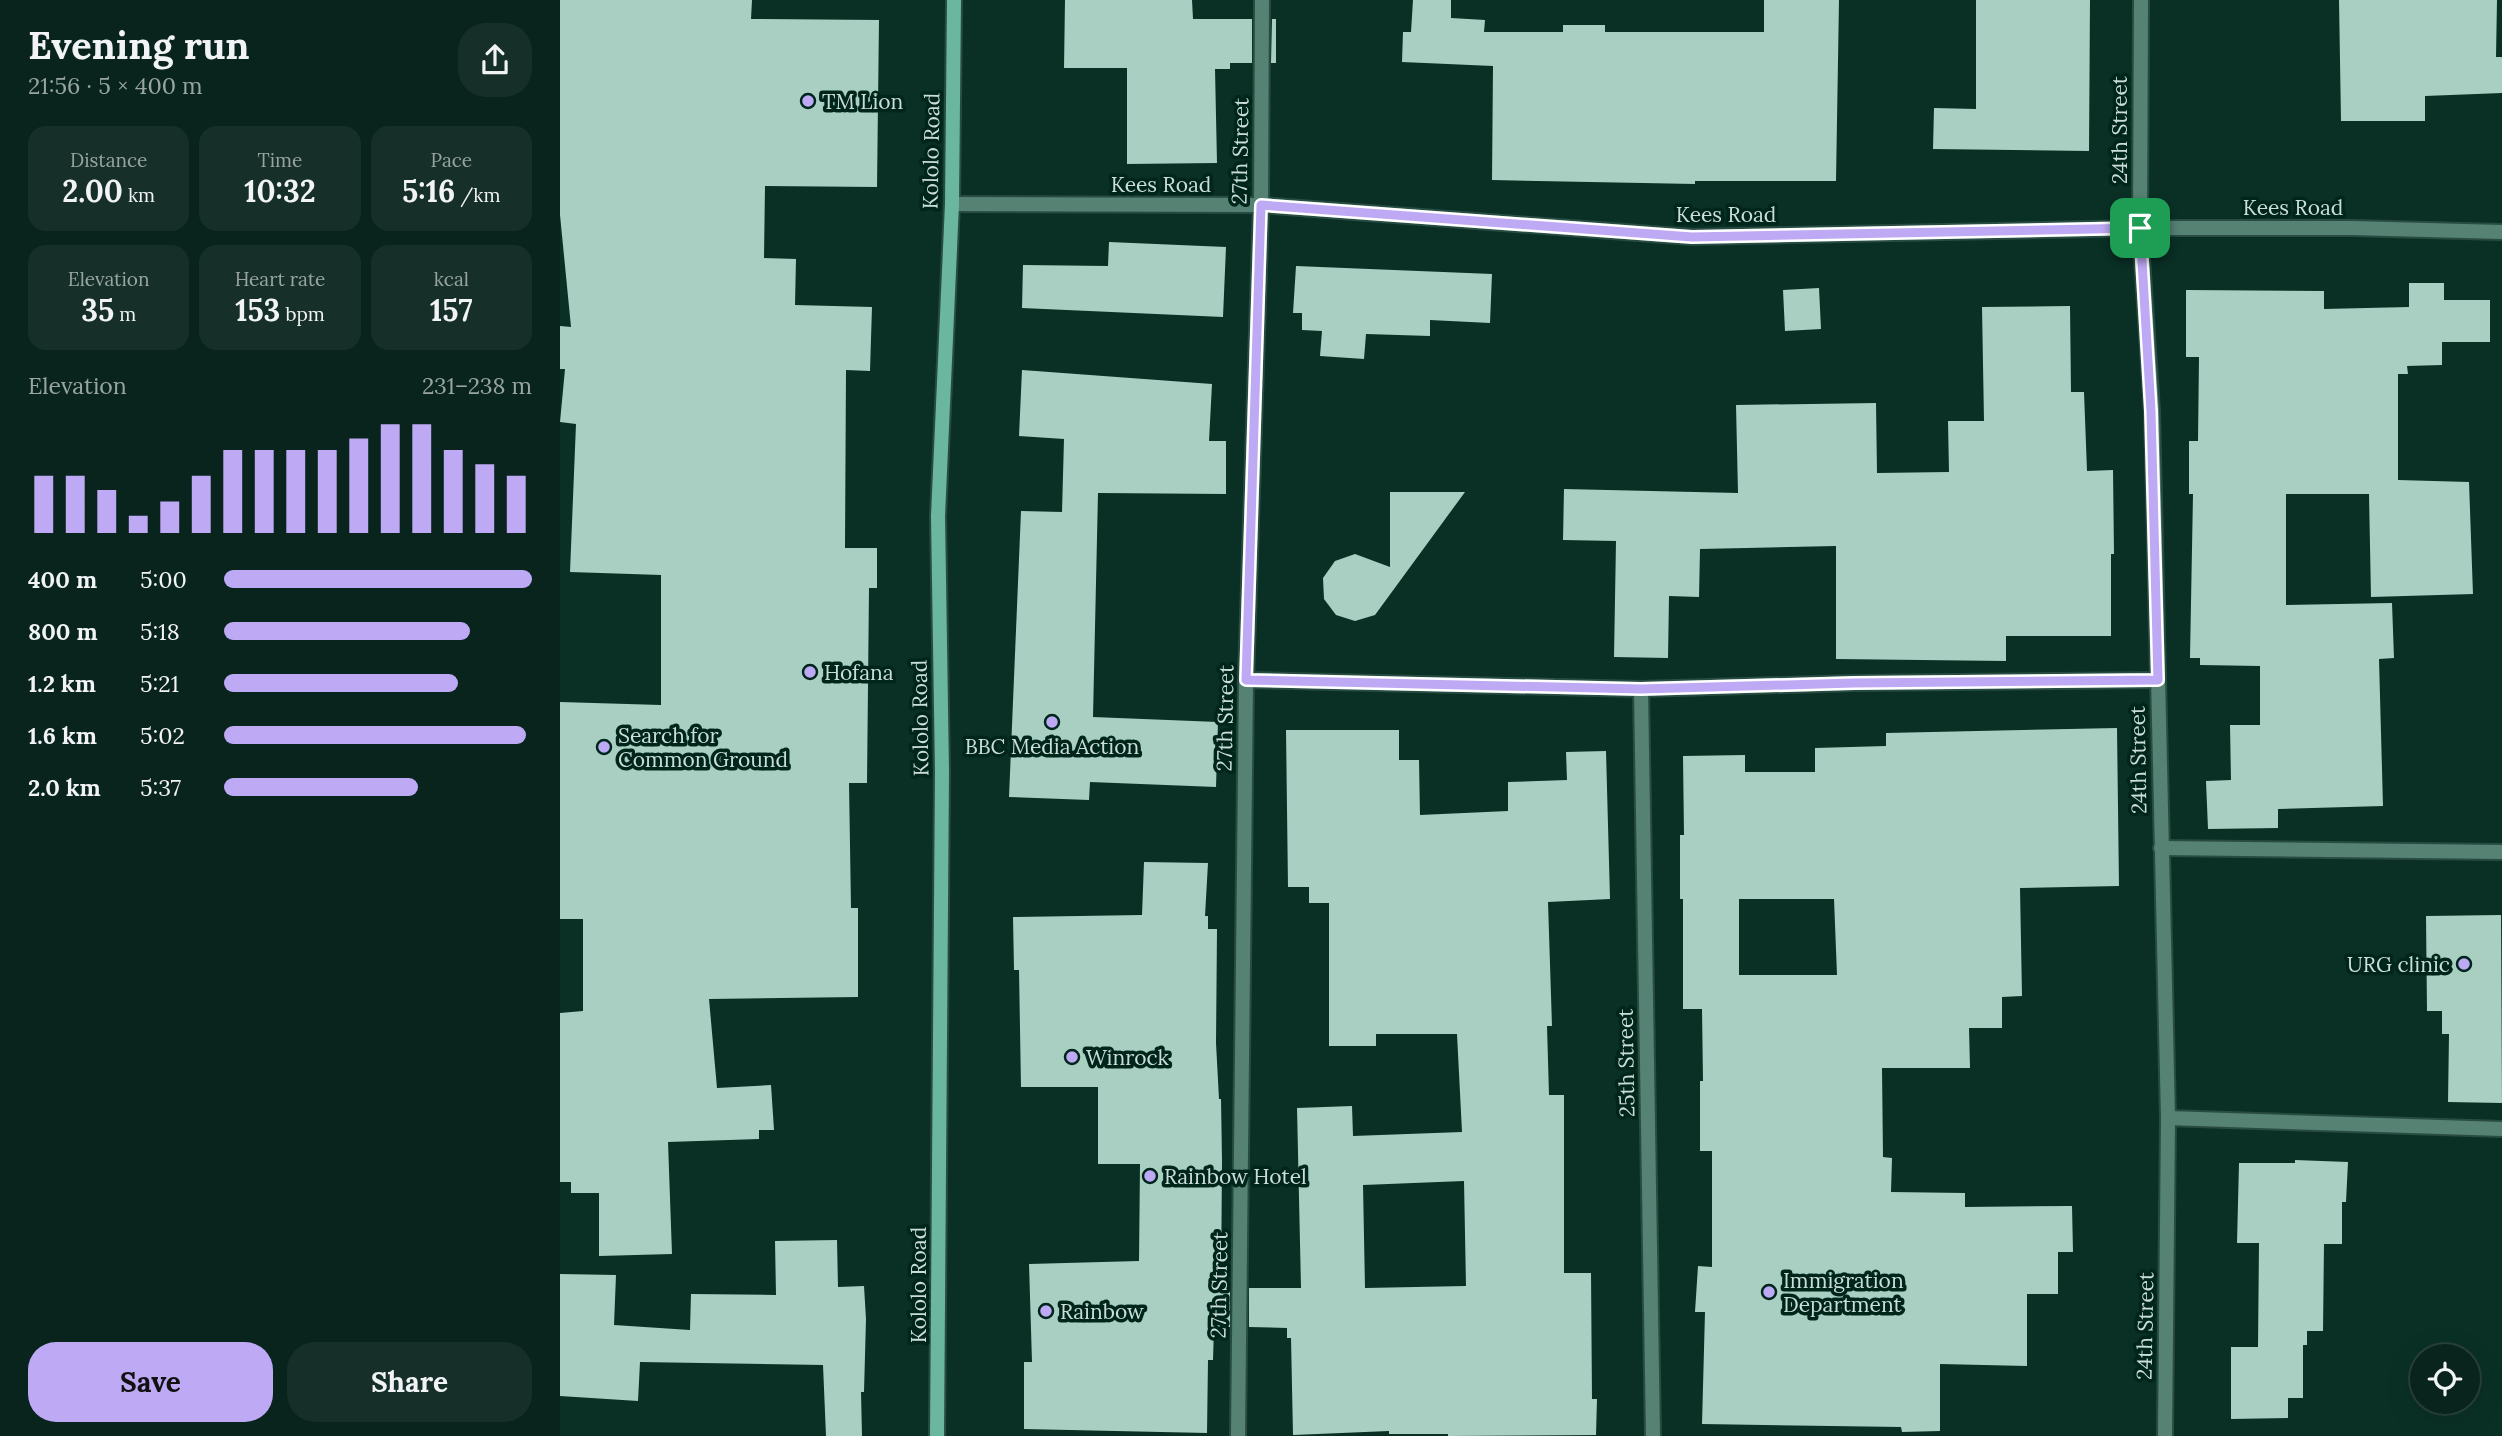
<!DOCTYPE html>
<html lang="en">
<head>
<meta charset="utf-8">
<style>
  :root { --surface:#08241c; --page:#163029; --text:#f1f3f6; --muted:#98a4a3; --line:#29413b; --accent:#bea9f4 }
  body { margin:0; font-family:Lora,serif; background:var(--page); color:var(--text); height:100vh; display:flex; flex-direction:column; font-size:26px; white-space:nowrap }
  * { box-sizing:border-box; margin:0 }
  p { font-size:23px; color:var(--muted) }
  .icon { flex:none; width:38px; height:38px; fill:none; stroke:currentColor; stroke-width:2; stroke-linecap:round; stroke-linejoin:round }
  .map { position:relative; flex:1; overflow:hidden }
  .panel { display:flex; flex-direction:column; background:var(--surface); width:560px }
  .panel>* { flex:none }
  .fabs { position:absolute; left:1850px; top:1344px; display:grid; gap:14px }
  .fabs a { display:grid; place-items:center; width:70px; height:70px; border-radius:50%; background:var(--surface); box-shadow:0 7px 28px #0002,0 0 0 2px var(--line); font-size:35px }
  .pin { position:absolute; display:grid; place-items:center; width:60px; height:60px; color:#fff; margin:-30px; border-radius:14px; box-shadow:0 4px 10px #0006 }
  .round { display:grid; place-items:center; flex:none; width:74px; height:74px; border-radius:28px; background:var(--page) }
  .summary { display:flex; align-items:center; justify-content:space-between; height:119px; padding:0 28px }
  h1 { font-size:38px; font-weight:700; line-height:52px }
  .figures { display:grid; grid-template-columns:repeat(3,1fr); gap:10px; height:119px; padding:7px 28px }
  .figures div { display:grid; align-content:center; border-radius:18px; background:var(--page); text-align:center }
  .figures b { font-size:30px; font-weight:700 }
  .figures small { font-size:19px; font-weight:400 }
  .figures p { font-size:19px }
  .chart { height:196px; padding:14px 28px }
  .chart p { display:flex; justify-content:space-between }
  .chart svg { width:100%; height:126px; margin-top:7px; stroke:var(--accent); stroke-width:6 }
  .cta { display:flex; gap:14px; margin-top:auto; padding:14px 28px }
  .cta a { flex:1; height:80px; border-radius:28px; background:var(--accent); color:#111; font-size:28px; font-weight:700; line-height:80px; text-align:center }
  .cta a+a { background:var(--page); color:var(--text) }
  ul { padding:0 28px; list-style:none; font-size:23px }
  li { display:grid; grid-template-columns:112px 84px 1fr; align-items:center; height:52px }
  li i { height:18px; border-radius:9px; background:var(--accent) }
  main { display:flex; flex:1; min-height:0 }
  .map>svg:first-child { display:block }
  .building { fill:#a8cfc1; fill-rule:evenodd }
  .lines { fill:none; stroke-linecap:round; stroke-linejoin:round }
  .street-casing { stroke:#294c42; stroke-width:18 }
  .secondary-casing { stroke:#294c42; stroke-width:18 }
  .street { stroke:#558273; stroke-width:14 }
  .secondary { stroke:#6bb69e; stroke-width:14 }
  .route-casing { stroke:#fff; stroke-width:14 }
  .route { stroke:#bea9f4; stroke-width:9 }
  .poi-dot { fill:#bea9f4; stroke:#00261c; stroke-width:2.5 }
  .labels { text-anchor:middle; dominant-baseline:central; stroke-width:7; stroke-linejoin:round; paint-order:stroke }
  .poi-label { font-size:21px; fill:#caddd6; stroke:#00261c; text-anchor:start }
  .street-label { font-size:21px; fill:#caddd6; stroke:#00261c }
</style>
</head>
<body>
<main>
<section class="panel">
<div class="summary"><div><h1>Evening run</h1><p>21:56 · 5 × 400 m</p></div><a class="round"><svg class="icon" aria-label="share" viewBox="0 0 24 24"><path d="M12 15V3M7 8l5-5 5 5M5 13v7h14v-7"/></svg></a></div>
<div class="figures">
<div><p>Distance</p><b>2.00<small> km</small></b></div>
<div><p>Time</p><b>10:32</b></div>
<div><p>Pace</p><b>5:16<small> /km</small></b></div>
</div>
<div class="figures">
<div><p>Elevation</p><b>35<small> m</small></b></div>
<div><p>Heart rate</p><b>153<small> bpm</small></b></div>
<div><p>kcal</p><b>157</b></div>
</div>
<div class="chart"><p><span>Elevation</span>231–238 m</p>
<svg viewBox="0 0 160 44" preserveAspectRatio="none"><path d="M5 44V24M15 44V24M25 44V29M35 44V38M45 44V33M55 44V24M65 44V15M75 44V15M85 44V15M95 44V15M105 44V11M115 44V6M125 44V6M135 44V15M145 44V20M155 44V24"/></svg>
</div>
<ul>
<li><b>400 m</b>5:00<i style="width:100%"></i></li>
<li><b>800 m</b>5:18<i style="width:80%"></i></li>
<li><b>1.2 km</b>5:21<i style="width:76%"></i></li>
<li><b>1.6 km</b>5:02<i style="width:98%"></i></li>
<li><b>2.0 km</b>5:37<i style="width:63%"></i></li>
</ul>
<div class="cta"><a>Save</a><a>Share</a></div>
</section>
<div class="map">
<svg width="1942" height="1436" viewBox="0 0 1942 1436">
  <rect width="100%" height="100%" fill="#0a3026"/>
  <!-- building -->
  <g class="building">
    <polygon points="0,0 192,0 191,19 319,20 317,187 205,186 204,258 236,259 235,305 312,307 310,371 286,370 285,548 317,548 317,588 309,588 307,783 289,783 291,908 298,908 298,997 149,999 157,1088 211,1085 214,1130 199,1130 199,1139 108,1142 112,1254 39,1256 39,1193 11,1193 11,1182 0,1182 0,1013 23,1011 23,919 0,919 0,702 101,705 101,575 10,572 16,424 0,422 5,369 0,369 0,326 11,327 0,215"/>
    <polygon points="505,0 632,0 633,19 692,19 692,63 670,63 670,69 655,69 657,163 567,164 567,68 504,68"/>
    <polygon points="853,0 891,0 891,18 925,20 924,32 1003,32 1003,25 1045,25 1045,32 1204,32 1204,0 1279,0 1276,181 1135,181 1135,184 932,180 933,66 842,62 843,32 851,32"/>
    <polygon points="1416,0 1530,0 1529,151 1373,149 1374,108 1416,109"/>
    <polygon points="1779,0 1937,0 1936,57 1942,57 1942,93 1865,96 1865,121 1781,121"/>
    <polygon points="712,19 716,19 716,63 711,63"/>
    <polygon points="549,242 666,247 663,317 462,308 463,265 548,266"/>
    <polygon points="736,266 932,274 930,323 870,320 870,336 806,334 804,359 760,356 762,331 742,330 742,313 733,313"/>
    <polygon points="1849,283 1884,283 1884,300 1930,300 1930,342 1882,342 1882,365 1847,366 1848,374 1838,374 1838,480 1909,482 1913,594 1811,597 1809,494 1726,494 1726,605 1832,603 1834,658 1819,659 1823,806 1718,809 1718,828 1648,829 1646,781 1671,780 1670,725 1700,725 1700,666 1640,665 1640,658 1630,658 1633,494 1629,494 1629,441 1638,441 1639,357 1626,357 1626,290 1764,291 1764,309 1849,307"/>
    <polygon points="1259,288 1261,329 1225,331 1223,290"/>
    <polygon points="1510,306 1511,392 1524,392 1527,471 1553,470 1554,554 1551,554 1551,636 1446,636 1446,661 1276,659 1276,546 1140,549 1139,597 1109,596 1108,658 1054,657 1056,541 1003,540 1004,489 1178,493 1176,405 1316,403 1317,473 1389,472 1388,421 1424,421 1422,307"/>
    <polygon points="462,370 652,384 649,441 666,441 666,494 538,493 533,717 658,722 656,787 530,782 529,800 449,797 461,511 502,512 504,439 459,436"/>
    <polygon points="830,492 905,492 815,615 795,621 776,615 764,599 763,578 775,561 795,554 830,567"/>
    <path d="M1557,728l2,158 -99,2 2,108 -20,1v31h-33l1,40h-88l1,89 9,1 -1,34 74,1v14l107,-1 1,46h-15v42h-31v72l-87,-2v67l-38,1 -1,-5 -199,-3 3,-112h-10l3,-46 14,1v-116h-12v-70h3l-1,-72h-19v-110h-3v-64h4l-1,-79 62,-1v17h70v-24l71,-2v-13zM1179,899h95l3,76h-98z"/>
    <path d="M726,730h113v30h20l1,55 88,-4v-29l59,-2 -1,-28 40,-1 4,148 -62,3 4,124h-5l2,69h15v178h27l1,126h5l-1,36 -148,1v-2h-59v-3l-96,4 -2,-97h-4v-10l-38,-1v-39h52l-4,-180 55,-2 1,30 109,-4 -5,-98h-81v12h-47v-143h-20v-16h-21zM904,1181l2,105 -101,2 -2,-103z"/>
    <polygon points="584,862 648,863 645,916 648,916 648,929 657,929 656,1043 659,1099 661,1099 662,1160 661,1288 670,1288 670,1327 654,1327 653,1360 648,1360 647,1433 464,1429 464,1362 472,1362 469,1264 579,1261 580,1164 538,1164 538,1087 461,1087 459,970 454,970 453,917 582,915"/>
    <polygon points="1941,915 1942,1103 1888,1102 1889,1034 1882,1034 1882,1011 1867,1011 1866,916"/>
    <polygon points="1735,1160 1788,1162 1786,1202 1782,1202 1782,1244 1764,1244 1763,1331 1747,1331 1747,1345 1743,1345 1743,1398 1728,1398 1728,1418 1671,1419 1671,1347 1698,1347 1699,1243 1677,1243 1679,1163 1735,1163"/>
    <polygon points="277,1240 278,1287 304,1286 306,1319 304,1392 301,1392 302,1436 266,1436 263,1365 80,1362 78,1401 0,1396 0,1274 56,1275 54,1325 130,1330 131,1294 216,1295 215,1241"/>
  </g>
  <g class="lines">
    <!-- street casing -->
    <g class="street-casing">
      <g id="street">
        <polyline points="1581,0 1580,228 1592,411 1608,1118 1605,1436"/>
        <polyline points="392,204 701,205 1132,237 1580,228 1792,228 1942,232"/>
        <polyline points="686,680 1081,689 1294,683 1598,680"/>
        <polyline points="1081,689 1093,1436"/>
        <polyline points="1601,848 1942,852"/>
        <polyline points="1608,1118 1942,1129"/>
        <polyline points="678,1436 686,680 701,205 702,0"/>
      </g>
    </g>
    <!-- secondary casing -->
    <g class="secondary-casing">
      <polyline id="secondary" points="377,1436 382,772 378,516 392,204 394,0"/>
    </g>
    <!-- street -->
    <use href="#street" class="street"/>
    <!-- secondary -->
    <use href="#secondary" class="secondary"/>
  </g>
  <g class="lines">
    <!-- route casing -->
    <g class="route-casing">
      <polygon id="route" points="701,205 1132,237 1580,228 1591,411 1598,680 1294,683 1081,689 686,680"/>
    </g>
    <!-- route -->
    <use href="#route" class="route"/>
  </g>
  <!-- markers -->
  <g class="poi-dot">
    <circle cx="248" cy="101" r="7"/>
    <circle cx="250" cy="672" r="7"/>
    <circle cx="492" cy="722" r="7"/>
    <circle cx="44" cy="747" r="7"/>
    <circle cx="1904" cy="964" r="7"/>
    <circle cx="512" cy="1057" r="7"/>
    <circle cx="590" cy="1176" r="7"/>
    <circle cx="1209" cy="1292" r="7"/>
    <circle cx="486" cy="1311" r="7"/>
  </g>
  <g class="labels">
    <!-- poi labels -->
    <g class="poi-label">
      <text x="262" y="101">TM Lion</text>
      <text x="264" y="672">Hofana</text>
      <text x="58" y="735">Search for<tspan x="58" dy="24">Common Ground</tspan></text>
      <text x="492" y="746" text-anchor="middle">BBC Media Action</text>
      <text x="1890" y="964" text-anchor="end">URG clinic</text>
      <text x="526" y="1057">Winrock</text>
      <text x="604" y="1176">Rainbow Hotel</text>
      <text x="1223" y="1280">Immigration<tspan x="1223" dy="24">Department</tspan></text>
      <text x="500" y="1311">Rainbow</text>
    </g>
    <!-- street labels -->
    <g class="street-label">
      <text transform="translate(1559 130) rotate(-90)">24th Street</text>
      <text transform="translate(371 151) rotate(-89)">Kololo Road</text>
      <text transform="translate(680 151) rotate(-89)">27th Street</text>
      <text x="601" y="184">Kees Road</text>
      <text x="1733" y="207">Kees Road</text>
      <text x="1166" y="214">Kees Road</text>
      <text transform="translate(360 718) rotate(-91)">Kololo Road</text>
      <text transform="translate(665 718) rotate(-89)">27th Street</text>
      <text transform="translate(1578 760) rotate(-91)">24th Street</text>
      <text transform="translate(1066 1063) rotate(-91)">25th Street</text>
      <text transform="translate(358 1285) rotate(-90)">Kololo Road</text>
      <text transform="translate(659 1285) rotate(-89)">27th Street</text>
      <text transform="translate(1585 1326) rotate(-89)">24th Street</text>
    </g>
  </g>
</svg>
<div class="fabs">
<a><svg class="icon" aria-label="locate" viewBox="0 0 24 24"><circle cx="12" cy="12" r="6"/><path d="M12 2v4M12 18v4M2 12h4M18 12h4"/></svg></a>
</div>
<div class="pin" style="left:1580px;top:228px;background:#1e9e55"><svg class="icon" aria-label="arrive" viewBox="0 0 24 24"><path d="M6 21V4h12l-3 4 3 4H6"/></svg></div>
</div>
</main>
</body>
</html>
